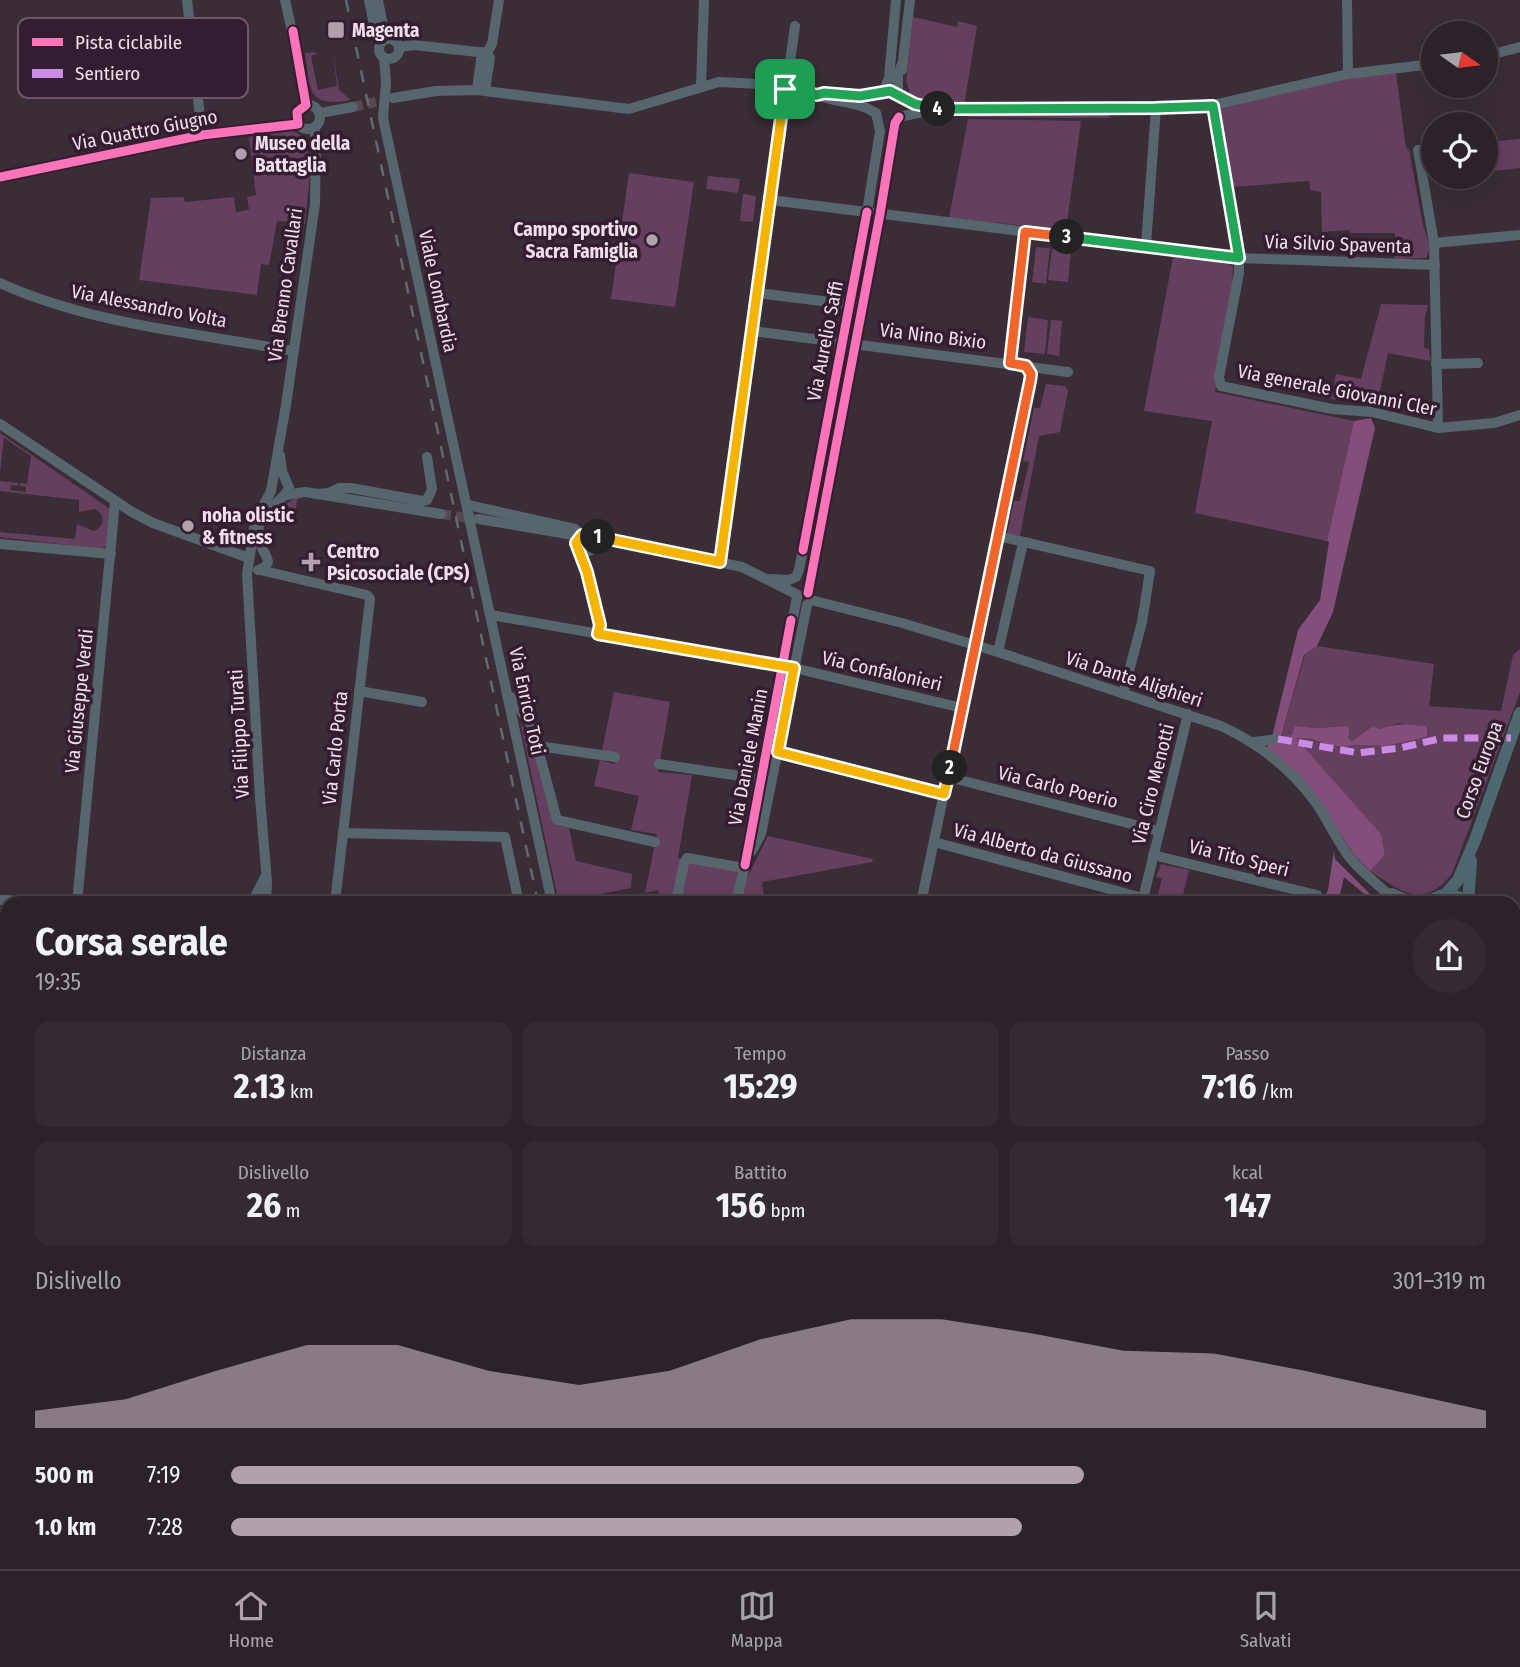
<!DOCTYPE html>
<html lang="it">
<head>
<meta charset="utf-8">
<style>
  :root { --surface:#2c222a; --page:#342a32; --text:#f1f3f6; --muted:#a6a4a8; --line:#483f47; --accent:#b0a1ac }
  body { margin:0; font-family:"Fira Sans Condensed",sans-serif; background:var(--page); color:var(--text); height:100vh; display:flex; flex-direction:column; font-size:26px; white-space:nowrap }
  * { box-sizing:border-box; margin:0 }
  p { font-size:23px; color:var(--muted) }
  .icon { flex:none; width:38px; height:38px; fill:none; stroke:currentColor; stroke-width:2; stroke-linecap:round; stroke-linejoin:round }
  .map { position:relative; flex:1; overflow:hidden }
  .panel { position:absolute; left:0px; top:896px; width:1521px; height:674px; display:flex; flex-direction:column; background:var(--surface); border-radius:21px 21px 0 0; box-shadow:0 7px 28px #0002,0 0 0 2px var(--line) }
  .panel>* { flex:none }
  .needle { width:46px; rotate:104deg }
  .buttons { position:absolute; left:1421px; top:21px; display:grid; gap:14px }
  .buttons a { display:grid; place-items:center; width:77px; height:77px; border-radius:50%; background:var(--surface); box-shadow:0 7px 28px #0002,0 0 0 2px var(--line); font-size:35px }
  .pin { position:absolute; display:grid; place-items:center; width:60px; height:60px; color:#fff; margin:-30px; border-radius:14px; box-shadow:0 4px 10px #0006 }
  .km { position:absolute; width:35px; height:35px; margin:-18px; border-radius:50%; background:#222; color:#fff; font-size:19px; line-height:35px; text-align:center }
  .round { display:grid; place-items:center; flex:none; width:74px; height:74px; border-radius:37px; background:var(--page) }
  .head { display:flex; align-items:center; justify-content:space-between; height:119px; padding:0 35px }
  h1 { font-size:38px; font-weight:700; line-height:52px }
  .figures { display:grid; grid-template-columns:repeat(3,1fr); gap:10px; height:119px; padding:7px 35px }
  .figures div { display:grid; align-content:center; border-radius:14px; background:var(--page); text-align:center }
  .figures b { font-size:35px; font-weight:700 }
  .figures small { font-size:19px; font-weight:400 }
  .figures p { font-size:19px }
  .chart { height:196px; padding:14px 35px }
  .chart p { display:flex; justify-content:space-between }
  .chart svg { width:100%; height:126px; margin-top:7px; fill:var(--accent); opacity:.7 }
  ul { padding:0 35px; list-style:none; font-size:23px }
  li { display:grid; grid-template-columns:112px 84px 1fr; align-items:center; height:52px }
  li i { height:18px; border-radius:9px; background:var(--accent) }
  .menu { display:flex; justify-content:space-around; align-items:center; height:98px; border-top:2px solid var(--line); background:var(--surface); font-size:19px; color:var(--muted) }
  .menu a { display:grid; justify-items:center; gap:4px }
  .menu .current { color:var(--accent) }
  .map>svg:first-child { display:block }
  .green { fill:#643f5e }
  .forest { fill:#844e7a }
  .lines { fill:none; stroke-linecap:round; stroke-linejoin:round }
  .minor-tunnel { stroke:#554853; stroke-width:10; stroke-dasharray:10 5; stroke-linecap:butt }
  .minor { stroke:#56666c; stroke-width:10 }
  .major { stroke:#4e686f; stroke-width:12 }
  .rail { stroke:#63696f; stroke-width:2.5; stroke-dasharray:12 12; stroke-linecap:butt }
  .quiet { stroke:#ca8be6; stroke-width:7; stroke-dasharray:14 7; stroke-linecap:butt }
  .cycleway-casing { stroke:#351d31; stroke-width:13 }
  .cycleway { stroke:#fb73b8; stroke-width:9 }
  .split-1-casing { stroke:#fff; stroke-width:14 }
  .split-2-casing { stroke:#fff; stroke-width:14 }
  .split-3-casing { stroke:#fff; stroke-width:14 }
  .split-4-casing { stroke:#fff; stroke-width:14 }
  .split-5-casing { stroke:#fff; stroke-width:14 }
  .split-1 { stroke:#f5b400; stroke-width:9 }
  .split-2 { stroke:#f5b400; stroke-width:9 }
  .split-3 { stroke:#f0652b; stroke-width:9 }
  .split-4 { stroke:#22a559; stroke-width:9 }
  .split-5 { stroke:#22a559; stroke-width:9 }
  .poi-dot { fill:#b0a1ac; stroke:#351d31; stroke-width:2.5 }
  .labels { text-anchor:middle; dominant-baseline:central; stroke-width:7; stroke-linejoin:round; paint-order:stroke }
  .poi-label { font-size:19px; font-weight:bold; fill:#efdfeb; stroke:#351d31; text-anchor:start }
  .street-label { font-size:19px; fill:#efdfeb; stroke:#351d31 }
  .key { fill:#351d31; stroke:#6d5769; stroke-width:2 }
  .key-label { font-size:19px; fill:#efdfeb }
</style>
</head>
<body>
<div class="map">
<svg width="1520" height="1569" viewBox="0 0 1520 1569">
  <rect width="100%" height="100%" fill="#3a2d38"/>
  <!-- green -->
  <g class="green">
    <polygon points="913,17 957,27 958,21 977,26 964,106 930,106 911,96 906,81"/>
    <path d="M314,52l3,2 -6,2 7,34 19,-4 -4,-33 6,37 12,10c-45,8 -40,-10 -46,-47z"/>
    <polygon points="1396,73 1406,148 1409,149 1423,225 1430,247 1426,258 1395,259 1395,233 1350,233 1350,230 1322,232 1321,192 1310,190 1309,181 1233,187 1219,108 1356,77"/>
    <polygon points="1106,113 1111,118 968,117 969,115"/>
    <polygon points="968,119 1081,121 1066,230 949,218"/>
    <polygon points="293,131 307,139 310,173 305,224 277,221 269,265 261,264 257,295 139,280 151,198 184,197 185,202 234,197 236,212 249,210 247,197 256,195 249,137"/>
    <polygon points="1520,139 1520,168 1486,172 1486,142"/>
    <polygon points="629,173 694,182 675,307 611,299"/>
    <polygon points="708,176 740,179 738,193 706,189"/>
    <polygon points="743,194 756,196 753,222 740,221"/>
    <polygon points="1036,247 1050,248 1046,284 1032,282"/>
    <polygon points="1052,249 1071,251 1068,282 1048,280"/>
    <polygon points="1173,257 1228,264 1233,267 1232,292 1215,392 1354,421 1327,541 1195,513 1212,421 1144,411"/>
    <polygon points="1381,304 1428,305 1425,317 1424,348 1429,349 1431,361 1388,353 1377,405 1331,399 1336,374 1361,379"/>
    <polygon points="1028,317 1048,320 1045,354 1024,352"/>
    <polygon points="1051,320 1062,321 1059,356 1047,354"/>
    <polygon points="1046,384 1065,386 1068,391 1060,432 1039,436 1020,536 1007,534 1014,501 1020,501 1029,462 1023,461 1034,408 1040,408"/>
    <path d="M0,433l110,76 -2,36 -8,4 -100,-12v-5l75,7 2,-15 16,7c12,-4 13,-16 2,-22l-16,3v-12l-79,-9v-10l18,2v3l-7,-1 -1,5 16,2v-5l-6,-1v-3l7,1 4,-28 -27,-18 -4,35z"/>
    <polygon points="301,495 297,501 293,525 275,520 278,513 274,511"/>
    <path d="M1317,646l117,18 -5,42 72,5 12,-56 7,-6v43l-68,182c-30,36 -49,18 -82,-3l15,-16 -4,-21 -85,-96h13l16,7 18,2 10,-2 33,1 41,-9 2,-7 -3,-4 -13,1 -14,-4 -20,6 -6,-3 -21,15 -4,-3 2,-8 -4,-4 -29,2 -21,-2 -4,9 -11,1 24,-81z"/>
    <polygon points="614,692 670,702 658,772 692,775 678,858 737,871 747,878 768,836 873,859 872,862 762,882 764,897 747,903 661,903 658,890 645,893 657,834 631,830 639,796 594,786 600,760 614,764 615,753 602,751"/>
    <polygon points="520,722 532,743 554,825 569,828 576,861 632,874 631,888 575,899 573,894 569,895 570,903 559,903"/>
    <polygon points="1161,864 1189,870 1181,903 1156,903 1162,878 1156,877"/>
    <polygon points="309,1563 661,1563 662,1569 309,1569"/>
    <polygon points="685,1563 993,1563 986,1569 687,1569"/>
  </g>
  <!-- forest -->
  <g class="forest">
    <path d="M1371,418l4,10 -42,184 -16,34 -13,9 -23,81 11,-1 3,-9 22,2 30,-2 3,4 -2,8 4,3 21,-15 6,3c20,-7 27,-4 47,-3l2,4 -1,7 -41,9 -33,-1 -10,2 -18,-3 -16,-6h-13l85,96 4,21 -15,16 -16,-16 -44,-68 -43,-40 4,-6 27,-111 22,-30 9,-58 -2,-1 27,-120z"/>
    <polygon points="1334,851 1335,859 1372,896 1374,902 1344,877 1338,903 1322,903 1328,890"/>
  </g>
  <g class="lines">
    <!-- minor-tunnel -->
    <g class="minor-tunnel">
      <polyline points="353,107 376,102"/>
      <polyline points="441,514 476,519"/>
    </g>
    <!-- minor -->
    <g class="minor">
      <polyline points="187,0 202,135"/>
      <polyline points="285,0 304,85 306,105"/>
      <polyline points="369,0 376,35 381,42"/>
      <polyline points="378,0 384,31 388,39"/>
      <polyline points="1347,0 1348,74"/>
      <circle cx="389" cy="49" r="10"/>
      <polyline points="399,47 414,45 487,53 490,58 485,90"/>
      <polyline points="487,53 492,44 499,0"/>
      <polyline points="1486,56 1520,47"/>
      <polyline points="384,58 386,83 383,118 552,903"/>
      <polyline points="902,64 898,74 898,94 921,106 941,109 1209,106 1348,74 1433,64"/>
      <polyline points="902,70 910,0"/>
      <polyline points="701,85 704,0"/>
      <polyline points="477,90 482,52"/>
      <polyline points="833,94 860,96 884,90 889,78 896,0"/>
      <path d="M393,98l43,-7 41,-1 152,19 90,-27 41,2 57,11c19,8 41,6 59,18l4,18 -13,81 -68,358 -3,7 -7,3 -20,-1"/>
      <circle cx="308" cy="117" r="12"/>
      <polyline points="1213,106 1239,258 1239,273 1219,377 1221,386 1332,409 1372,412 1438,428 1494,423 1520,415"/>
      <polyline points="320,113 353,107"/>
      <polyline points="1418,150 1434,243 1438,428"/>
      <polyline points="0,177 202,135 298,124"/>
      <polyline points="770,200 1239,258 1435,265"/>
      <polyline points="1434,243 1520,235"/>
      <polyline points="1146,245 1156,108"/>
      <path d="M0,283c93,42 195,50 294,68"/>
      <polyline points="757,293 855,305"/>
      <polyline points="752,331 1068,372"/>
      <polyline points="1010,363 1025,232"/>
      <polyline points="1436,364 1478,363"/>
      <polyline points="0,424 132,512 153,523 249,558"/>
      <polyline points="271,491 286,405 315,204 316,142 314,128"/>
      <polyline points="316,494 329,493 339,488 351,488 422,501 427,500 432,489 427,457"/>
      <polyline points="286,495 305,492 441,514"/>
      <polyline points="468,505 575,529 582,535"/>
      <polyline points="479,519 579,536"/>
      <circle cx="585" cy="543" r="9"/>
      <polyline points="588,535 742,567 798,595"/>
      <polyline points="998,536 1150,571 1142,622 1123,694"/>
      <polyline points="0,544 111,554"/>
      <polyline points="580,551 600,625 599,634"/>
      <polyline points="720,562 795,26"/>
      <path d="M258,570l7,-3 3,-5c-1,-8 -7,-13 -9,-21 -6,-31 23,-36 30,-53l-7,-17 -2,-16"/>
      <polyline points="260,570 367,595 370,599 335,903"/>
      <polyline points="808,593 880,214 895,123 899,117 927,111"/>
      <path d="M811,600l91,23 96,29 223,74c37,17 67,40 92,73 14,18 23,41 37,59 14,17 32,29 47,45"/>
      <polyline points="491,615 794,668 962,708"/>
      <polyline points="998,652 1023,543"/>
      <polyline points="359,691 422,702"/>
      <polyline points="511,697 532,726 557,820 655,842"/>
      <polyline points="1254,742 1278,739"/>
      <polyline points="538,746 615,757"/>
      <polyline points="774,751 944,794"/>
      <polyline points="659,764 767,780"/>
      <polyline points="948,777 1159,831"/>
      <polyline points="343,833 505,837 519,903"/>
      <polyline points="934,842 1143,898"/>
      <polyline points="752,851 761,834 807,605"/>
      <polyline points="1153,855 1317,895"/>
      <polyline points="1392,893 1415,903"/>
      <polyline points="254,899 265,877"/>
      <polyline points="0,900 130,903"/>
      <polyline points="266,902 267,882 260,797 247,574 255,522 271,491"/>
      <polyline points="77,903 115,502"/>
      <polyline points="676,903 684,863 687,858 744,868"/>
      <polyline points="736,903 745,865 797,597"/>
      <polyline points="921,903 1030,381 1031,375 1026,366"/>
      <polyline points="1142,903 1188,714"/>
      <polyline points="1514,973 1520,980"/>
      <polyline points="0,1101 7,1097"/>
      <polyline points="0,1235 7,1248"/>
      <polyline points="0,1275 7,1279"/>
      <polyline points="0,1297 7,1332"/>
      <polyline points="33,1563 33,1569"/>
      <polyline points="128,1569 128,1563"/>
    </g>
    <!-- major -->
    <g class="major">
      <polyline points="1446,894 1458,880 1475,840 1520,713"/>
      <path d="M1428,903c13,-11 27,-11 39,0"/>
      <polyline points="1468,903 1471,861"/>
      <polyline points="1002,1569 1010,1563"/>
    </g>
    <!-- rail -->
    <g class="rail">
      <polyline points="346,0 538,903"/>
      <polyline points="672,1563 673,1569"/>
    </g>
    <!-- quiet -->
    <polyline class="quiet" points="1278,739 1359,753 1400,748 1443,738 1511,738"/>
    <!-- cycleway casing -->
    <g class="cycleway-casing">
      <g id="cycleway">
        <polyline points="0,177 202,135 298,124 297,112 306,105 293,31"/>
        <polyline points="803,550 867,212"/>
        <polyline points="720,562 773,178"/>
        <polyline points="808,593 880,214 895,123 899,117"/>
        <polyline points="745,865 791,620"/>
      </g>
    </g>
    <!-- cycleway -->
    <use href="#cycleway" class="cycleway"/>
  </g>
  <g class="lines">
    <!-- split-1 casing -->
    <g class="split-1-casing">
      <polyline id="split-1" points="598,537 720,562 785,89"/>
    </g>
    <!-- split-2 casing -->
    <g class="split-2-casing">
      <polyline id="split-2" points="598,537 582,535 576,543 587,572 600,625 598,634 794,668 778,752 944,794 950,768"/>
    </g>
    <!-- split-3 casing -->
    <g class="split-3-casing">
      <polyline id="split-3" points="950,768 1030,381 1031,374 1026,366 1010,363 1025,232 1067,237"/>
    </g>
    <!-- split-4 casing -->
    <g class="split-4-casing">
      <polyline id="split-4" points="938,109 1156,108 1213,106 1239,258 1067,237"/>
    </g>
    <!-- split-5 casing -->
    <g class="split-5-casing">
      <polyline id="split-5" points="785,89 817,95 824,93 860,96 890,91 915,104 938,109"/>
    </g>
    <!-- split-1 -->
    <use href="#split-1" class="split-1"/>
    <!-- split-2 -->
    <use href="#split-2" class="split-2"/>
    <!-- split-3 -->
    <use href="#split-3" class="split-3"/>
    <!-- split-4 -->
    <use href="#split-4" class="split-4"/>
    <!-- split-5 -->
    <use href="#split-5" class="split-5"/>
  </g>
  <!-- markers -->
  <g class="poi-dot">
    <rect x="327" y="21" width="18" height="18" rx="3.5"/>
    <circle cx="241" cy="154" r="7"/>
    <circle cx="652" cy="240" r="7"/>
    <circle cx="188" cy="526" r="7"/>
    <path d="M307.5 551.5h7v7h7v7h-7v7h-7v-7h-7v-7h7z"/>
  </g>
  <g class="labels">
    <!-- poi labels -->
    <g class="poi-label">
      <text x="352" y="30">Magenta</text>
      <text x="255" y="143">Museo della<tspan x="255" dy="22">Battaglia</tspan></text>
      <text x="638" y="229" text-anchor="end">Campo sportivo<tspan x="638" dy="22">Sacra Famiglia</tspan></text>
      <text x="202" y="515">noha olistic<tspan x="202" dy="22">&amp; fitness</tspan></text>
      <text x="327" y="551">Centro<tspan x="327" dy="22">Psicosociale (CPS)</tspan></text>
    </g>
    <!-- street labels -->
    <g class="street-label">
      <text transform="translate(145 130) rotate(-11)">Via Quattro Giugno</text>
      <text transform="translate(1338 244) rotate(2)">Via Silvio Spaventa</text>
      <text transform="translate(285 285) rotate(-82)">Via Brenno Cavallari</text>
      <text transform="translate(438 291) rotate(78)">Viale Lombardia</text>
      <text transform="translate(149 306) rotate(11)">Via Alessandro Volta</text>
      <text transform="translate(933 336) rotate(7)">Via Nino Bixio</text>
      <text transform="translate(825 341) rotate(-79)">Via Aurelio Saffi</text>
      <text transform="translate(1337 390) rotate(11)">Via generale Giovanni Cler</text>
      <text transform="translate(882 671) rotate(13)">Via Confalonieri</text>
      <text transform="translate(1134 679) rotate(18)">Via Dante Alighieri</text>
      <text transform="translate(79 701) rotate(-84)">Via Giuseppe Verdi</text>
      <text transform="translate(527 701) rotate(78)">Via Enrico Toti</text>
      <text transform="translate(239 734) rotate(-93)">Via Filippo Turati</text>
      <text transform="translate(335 748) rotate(-84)">Via Carlo Porta</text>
      <text transform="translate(748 757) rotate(-79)">Via Daniele Manin</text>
      <text transform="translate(1479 770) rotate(-70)">Corso Europa</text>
      <text transform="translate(1153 784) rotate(-76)">Via Ciro Menotti</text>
      <text transform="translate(1058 787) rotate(14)">Via Carlo Poerio</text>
      <text transform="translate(1043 853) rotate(15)">Via Alberto da Giussano</text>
      <text transform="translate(1239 858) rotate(14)">Via Tito Speri</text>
    </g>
  </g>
  <!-- legend -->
  <rect x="18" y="18" width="230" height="80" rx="10" class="key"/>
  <rect x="32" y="38" width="31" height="8" fill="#fb73b8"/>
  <rect x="32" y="69" width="31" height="9" fill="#ca8be6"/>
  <g class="key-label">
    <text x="75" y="49">Pista ciclabile</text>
    <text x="75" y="80">Sentiero</text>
  </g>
</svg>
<div class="buttons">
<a><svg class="needle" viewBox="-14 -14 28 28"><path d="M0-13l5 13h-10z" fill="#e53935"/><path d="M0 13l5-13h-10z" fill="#a6a4a8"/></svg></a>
<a><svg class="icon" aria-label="locate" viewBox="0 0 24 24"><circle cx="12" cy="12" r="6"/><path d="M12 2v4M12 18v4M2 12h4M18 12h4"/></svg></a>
</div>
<div class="pin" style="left:785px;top:89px;background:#1e9e55"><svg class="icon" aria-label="arrive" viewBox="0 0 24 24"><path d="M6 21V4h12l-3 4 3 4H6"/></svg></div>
<b class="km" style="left:598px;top:537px">1</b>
<b class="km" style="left:950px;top:768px">2</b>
<b class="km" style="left:1067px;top:237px">3</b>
<b class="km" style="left:938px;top:109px">4</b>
<section class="panel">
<div class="head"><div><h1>Corsa serale</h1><p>19:35</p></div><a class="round"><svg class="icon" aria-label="share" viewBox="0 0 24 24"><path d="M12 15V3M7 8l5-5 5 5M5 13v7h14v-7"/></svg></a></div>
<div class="figures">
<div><p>Distanza</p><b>2.13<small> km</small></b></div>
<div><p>Tempo</p><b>15:29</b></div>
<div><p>Passo</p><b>7:16<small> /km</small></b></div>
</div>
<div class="figures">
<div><p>Dislivello</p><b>26<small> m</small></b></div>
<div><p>Battito</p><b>156<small> bpm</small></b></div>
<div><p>kcal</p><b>147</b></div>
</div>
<div class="chart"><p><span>Dislivello</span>301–319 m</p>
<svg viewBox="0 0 160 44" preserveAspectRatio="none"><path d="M0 44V38L10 34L20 24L30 15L40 15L50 24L60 29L70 24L80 13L90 6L100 6L110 11L120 17L130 18L140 24L150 31L160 38V44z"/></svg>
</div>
<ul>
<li><b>500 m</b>7:19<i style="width:68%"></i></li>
<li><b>1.0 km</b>7:28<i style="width:63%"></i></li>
</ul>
</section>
</div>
<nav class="menu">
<a class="current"><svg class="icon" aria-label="home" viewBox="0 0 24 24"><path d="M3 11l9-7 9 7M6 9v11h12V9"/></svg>Home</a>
<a><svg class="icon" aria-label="map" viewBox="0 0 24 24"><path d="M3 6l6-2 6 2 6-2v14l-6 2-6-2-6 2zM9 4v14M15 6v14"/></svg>Mappa</a>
<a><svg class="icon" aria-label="saved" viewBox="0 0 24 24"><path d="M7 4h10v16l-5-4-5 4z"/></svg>Salvati</a>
</nav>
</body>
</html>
